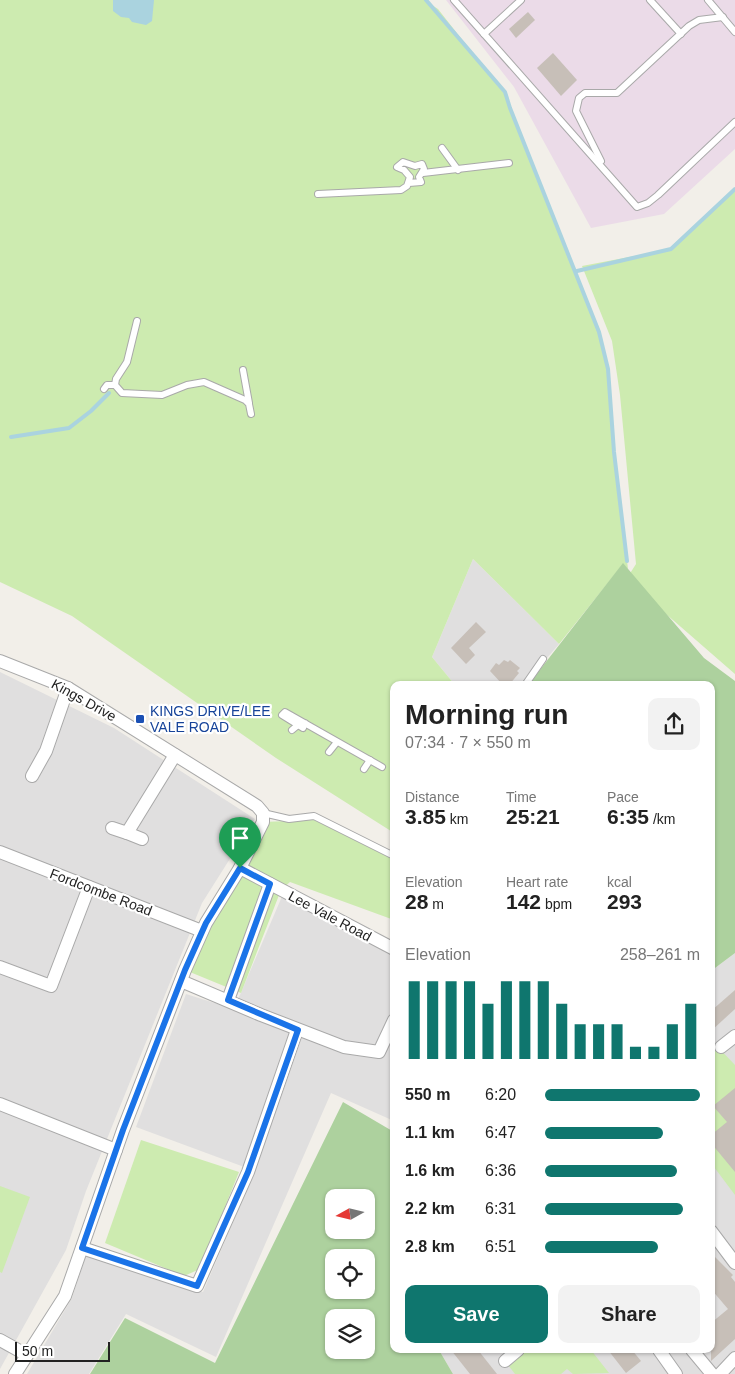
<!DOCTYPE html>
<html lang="en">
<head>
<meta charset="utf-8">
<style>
  :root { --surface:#fff; --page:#f2f2f2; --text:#222; --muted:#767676; --accent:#0f766e }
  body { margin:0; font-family:Arial,sans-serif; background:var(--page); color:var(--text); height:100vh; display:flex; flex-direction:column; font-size:19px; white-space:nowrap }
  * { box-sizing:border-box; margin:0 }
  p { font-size:16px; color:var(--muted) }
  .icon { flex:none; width:28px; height:28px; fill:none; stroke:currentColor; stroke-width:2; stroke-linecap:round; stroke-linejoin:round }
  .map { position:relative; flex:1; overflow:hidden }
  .sheet { position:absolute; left:390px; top:681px; width:325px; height:672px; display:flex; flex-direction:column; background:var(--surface); border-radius:10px; box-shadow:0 1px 4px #0004 }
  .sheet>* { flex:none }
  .needle { width:32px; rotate:262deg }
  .fabs { position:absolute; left:325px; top:1189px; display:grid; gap:10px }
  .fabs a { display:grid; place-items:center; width:50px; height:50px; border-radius:10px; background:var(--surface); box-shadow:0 1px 4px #0004; font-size:25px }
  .scale { position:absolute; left:15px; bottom:12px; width:95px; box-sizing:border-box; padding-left:5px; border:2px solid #222; border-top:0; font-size:14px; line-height:18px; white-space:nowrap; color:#222; -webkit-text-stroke:4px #fff; paint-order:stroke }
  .pin { position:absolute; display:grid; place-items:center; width:42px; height:42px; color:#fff; margin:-51px -21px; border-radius:50% 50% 50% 0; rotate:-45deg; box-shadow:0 0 5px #0007 }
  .pin .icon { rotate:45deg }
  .round { display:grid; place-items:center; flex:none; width:52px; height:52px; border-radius:10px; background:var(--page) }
  .headline { display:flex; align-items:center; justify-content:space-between; height:85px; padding:0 15px }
  h1 { font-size:28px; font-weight:600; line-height:38px }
  .stats { display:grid; grid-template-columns:repeat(3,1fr); gap:8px; height:85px; padding:5px 15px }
  .stats div { display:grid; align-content:center }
  .stats b { font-size:21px; font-weight:600 }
  .stats small { font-size:14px; font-weight:400 }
  .stats p { font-size:14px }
  .chart { height:140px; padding:10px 15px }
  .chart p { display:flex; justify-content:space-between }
  .chart svg { width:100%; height:90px; margin-top:5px; stroke:var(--accent); stroke-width:6 }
  .button { display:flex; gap:10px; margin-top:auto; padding:10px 15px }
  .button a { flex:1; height:58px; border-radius:10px; background:var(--accent); color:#fff; font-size:20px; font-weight:600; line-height:58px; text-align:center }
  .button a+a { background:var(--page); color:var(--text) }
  ul { padding:0 15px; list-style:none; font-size:16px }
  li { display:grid; grid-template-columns:80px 60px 1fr; align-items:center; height:38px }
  li i { height:12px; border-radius:6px; background:var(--accent) }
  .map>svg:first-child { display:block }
  .residential { fill:#e0dfdf }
  .industrial { fill:#ebdbe8 }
  .grass { fill:#cdebb0 }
  .forest { fill:#add19e; fill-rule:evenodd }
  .water { fill:#aad3df }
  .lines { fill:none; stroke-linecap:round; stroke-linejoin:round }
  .stream { stroke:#aad3df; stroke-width:4 }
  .building { fill:#c7bfb8 }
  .lane-casing { stroke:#a9a9a9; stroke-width:8 }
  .street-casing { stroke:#a9a9a9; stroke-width:14 }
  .lane { stroke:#fff; stroke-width:6 }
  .street { stroke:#fff; stroke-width:12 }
  .route-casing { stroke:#fff; stroke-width:10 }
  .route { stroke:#1a73e8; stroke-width:6 }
  .transit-dot { fill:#1a4fb4; stroke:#fff; stroke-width:2 }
  .labels { text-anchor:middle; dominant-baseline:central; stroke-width:4.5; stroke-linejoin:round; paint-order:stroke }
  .street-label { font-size:14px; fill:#222; stroke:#fff }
  .transit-label { font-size:14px; fill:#164399; stroke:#fff; text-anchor:start }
</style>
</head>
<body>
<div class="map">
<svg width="735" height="1374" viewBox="0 0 735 1374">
  <rect width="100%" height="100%" fill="#f2efe9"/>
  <!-- residential -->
  <g class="residential">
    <polygon points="473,559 559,644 524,685 455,685 432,657"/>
    <polygon points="0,672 114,728 255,819 202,903 86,1191 66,1250 0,1369"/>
    <polygon points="283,894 394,947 394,1121 331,1093 216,1357 126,1314 89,1374 27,1374 72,1298 87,1253 203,1292 255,1171 136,1127 186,994 234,1009"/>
    <polygon points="735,953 735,1374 453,1374 439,1350 711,1350 711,971"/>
  </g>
  <!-- industrial -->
  <polygon class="industrial" points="446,0 735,0 735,149 664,214 591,228 514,87"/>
  <!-- grass -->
  <g class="grass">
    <polygon points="0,0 424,0 438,9 507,97 599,332 608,369 614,452 628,569 623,564 559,644 473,559 432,657 455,685 394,685 394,833 276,758 72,616 0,582"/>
    <polygon points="735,189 735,674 658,607 629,575 636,564 620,395 612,341 582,266 671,249"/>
    <polygon points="314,820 390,855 394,859 394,920 290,882 281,890 241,993 185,970 263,822"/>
    <polygon points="711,1040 735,1065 735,1195 711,1163"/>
    <polygon points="141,1140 239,1172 200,1269 184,1276 105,1243"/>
    <polygon points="0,1186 30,1197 2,1273 0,1272"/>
    <polygon points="519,1350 591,1350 609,1373 573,1374 567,1369 561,1374 515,1374 505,1361"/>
  </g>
  <!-- forest -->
  <g class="forest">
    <polygon points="623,563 704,658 735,681 735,953 711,971 711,685 528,685"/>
    <path d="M343,1102l51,30v218h45l14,24h-363l35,-56 90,45zM334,1198h32v32h-32zM334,1258h32v32h-32zM334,1318h32v32h-32z"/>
  </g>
  <!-- water -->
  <polygon class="water" points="113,0 154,0 152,21 146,25 132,22 129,18 121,17 113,11"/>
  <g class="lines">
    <!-- stream -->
    <g class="stream">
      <polyline points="426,0 505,92 510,108 599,332 608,369 614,452 627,561"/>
      <polyline points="577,271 671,249 735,189"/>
      <polyline points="11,437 69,428 91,411 109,393"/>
    </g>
  </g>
  <!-- building -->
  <g class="building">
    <polygon points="528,12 535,20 516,38 509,29"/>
    <polygon points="553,53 577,80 561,96 537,68"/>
    <polygon points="476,622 486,632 469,648 475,655 466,664 451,648"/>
    <polygon points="504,660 508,662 510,660 520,668 517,671 519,673 509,685 503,685 490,671 496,663 499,665"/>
    <polygon points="735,990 735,1009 711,1031 711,1011"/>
    <polygon points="735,1088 735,1172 711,1143 711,1135 727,1122 713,1106"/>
    <polygon points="711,1253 733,1275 731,1277 735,1282 735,1339 711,1361 711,1323 728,1309 711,1289"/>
    <polygon points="451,1350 478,1350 497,1374 470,1374"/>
    <polygon points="608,1350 632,1350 641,1361 626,1373"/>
  </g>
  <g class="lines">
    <!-- lane casing -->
    <g class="lane-casing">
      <g id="lane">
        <polyline points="454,0 637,207 648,203 658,195 735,122"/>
        <polyline points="650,0 681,34"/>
        <polyline points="708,0 735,32"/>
        <polyline points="484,34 521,0"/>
        <polyline points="442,148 458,170"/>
        <polyline points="601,161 576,111 579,98 585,93 617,93 689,26 699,20 723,17"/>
        <polyline points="423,173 509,163"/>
        <polyline points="318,194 401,190 407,186 410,177 404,170 397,167 403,162 415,166 422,164 424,169 419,177 421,182 409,183"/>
        <polyline points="137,321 127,362 116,379 115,385 122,393 162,395 187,385 204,382 245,400 249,404 251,414"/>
        <polyline points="243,370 249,403"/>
        <polyline points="104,389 107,385 115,385"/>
        <polyline points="525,685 543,659"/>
        <polyline points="305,723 303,728 282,715 285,712 382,767"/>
        <polyline points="292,730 298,725"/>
        <polyline points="329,752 337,742"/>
        <polyline points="364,769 370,760"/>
        <polyline points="263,813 289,819 314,816 394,856"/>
      </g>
    </g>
    <!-- street casing -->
    <g class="street-casing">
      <g id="street">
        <polyline points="0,661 68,688 257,806 263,813 263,822 240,868 206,923 185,970 123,1130 65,1296 15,1374"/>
        <polyline points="32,776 46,751 68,688"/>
        <polyline points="112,828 127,833"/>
        <polyline points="142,839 127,833 175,755"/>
        <polyline points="0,852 202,931"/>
        <polyline points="240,868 394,949"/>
        <polyline points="0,967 51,986 89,887"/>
        <polyline points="181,981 261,1015 344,1047 379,1052 394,1020"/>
        <polyline points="228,1000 270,884"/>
        <polyline points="721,1047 735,1036"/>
        <polyline points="0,1104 116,1150"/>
        <polyline points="711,1231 735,1263"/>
        <polyline points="82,1248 197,1286 248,1172 297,1030"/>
        <polyline points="0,1340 27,1355"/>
        <polyline points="659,1350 676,1374"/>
        <polyline points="692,1350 712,1374"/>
        <polyline points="505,1361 518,1350"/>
        <polyline points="720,1374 735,1358"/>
      </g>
    </g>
    <!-- lane -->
    <use href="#lane" class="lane"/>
    <!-- street -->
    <use href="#street" class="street"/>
  </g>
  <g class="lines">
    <!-- route casing -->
    <g class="route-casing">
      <polygon id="route" points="240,868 270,884 228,1000 298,1030 248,1172 197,1286 82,1248 123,1130 185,970 206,923"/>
    </g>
    <!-- route -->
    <use href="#route" class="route"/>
  </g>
  <!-- markers -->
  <rect class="transit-dot" x="135" y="714" width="10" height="10" rx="2.5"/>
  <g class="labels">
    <!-- street labels -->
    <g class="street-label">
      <text transform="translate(84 700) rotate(29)">Kings Drive</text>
      <text transform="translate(101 892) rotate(21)">Fordcombe Road</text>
      <text transform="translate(330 916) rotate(28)">Lee Vale Road</text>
    </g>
    <!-- transit labels -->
    <g class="transit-label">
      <text x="150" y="711">KINGS DRIVE/LEE<tspan x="150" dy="16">VALE ROAD</tspan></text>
    </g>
  </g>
</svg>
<div class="fabs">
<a><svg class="needle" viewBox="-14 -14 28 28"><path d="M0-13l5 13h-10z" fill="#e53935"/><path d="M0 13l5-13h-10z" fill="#767676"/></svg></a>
<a><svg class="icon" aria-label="locate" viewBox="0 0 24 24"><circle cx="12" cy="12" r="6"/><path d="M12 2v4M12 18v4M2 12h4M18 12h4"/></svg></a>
<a><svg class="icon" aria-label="layers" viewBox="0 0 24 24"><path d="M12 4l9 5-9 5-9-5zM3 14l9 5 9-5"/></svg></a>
</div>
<div class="scale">50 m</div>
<div class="pin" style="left:240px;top:868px;background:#1e9e55"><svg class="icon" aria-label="arrive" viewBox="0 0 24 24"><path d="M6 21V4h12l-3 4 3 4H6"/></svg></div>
<section class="sheet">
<div class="headline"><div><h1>Morning run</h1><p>07:34 · 7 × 550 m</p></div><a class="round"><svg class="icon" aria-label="share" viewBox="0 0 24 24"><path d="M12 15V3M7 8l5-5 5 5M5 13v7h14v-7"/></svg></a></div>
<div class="stats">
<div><p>Distance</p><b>3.85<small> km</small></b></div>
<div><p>Time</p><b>25:21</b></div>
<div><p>Pace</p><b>6:35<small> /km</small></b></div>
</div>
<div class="stats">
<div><p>Elevation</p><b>28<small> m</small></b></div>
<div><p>Heart rate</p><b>142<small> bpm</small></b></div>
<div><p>kcal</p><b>293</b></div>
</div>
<div class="chart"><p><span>Elevation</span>258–261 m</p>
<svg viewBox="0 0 160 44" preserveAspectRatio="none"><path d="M5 44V6M15 44V6M25 44V6M35 44V6M45 44V17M55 44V6M65 44V6M75 44V6M85 44V17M95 44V27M105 44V27M115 44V27M125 44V38M135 44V38M145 44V27M155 44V17"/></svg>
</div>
<ul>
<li><b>550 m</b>6:20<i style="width:100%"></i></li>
<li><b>1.1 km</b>6:47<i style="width:76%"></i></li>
<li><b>1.6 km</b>6:36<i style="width:85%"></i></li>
<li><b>2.2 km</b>6:31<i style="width:89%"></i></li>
<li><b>2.8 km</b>6:51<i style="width:73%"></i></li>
</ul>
<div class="button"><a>Save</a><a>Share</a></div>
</section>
</div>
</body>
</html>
